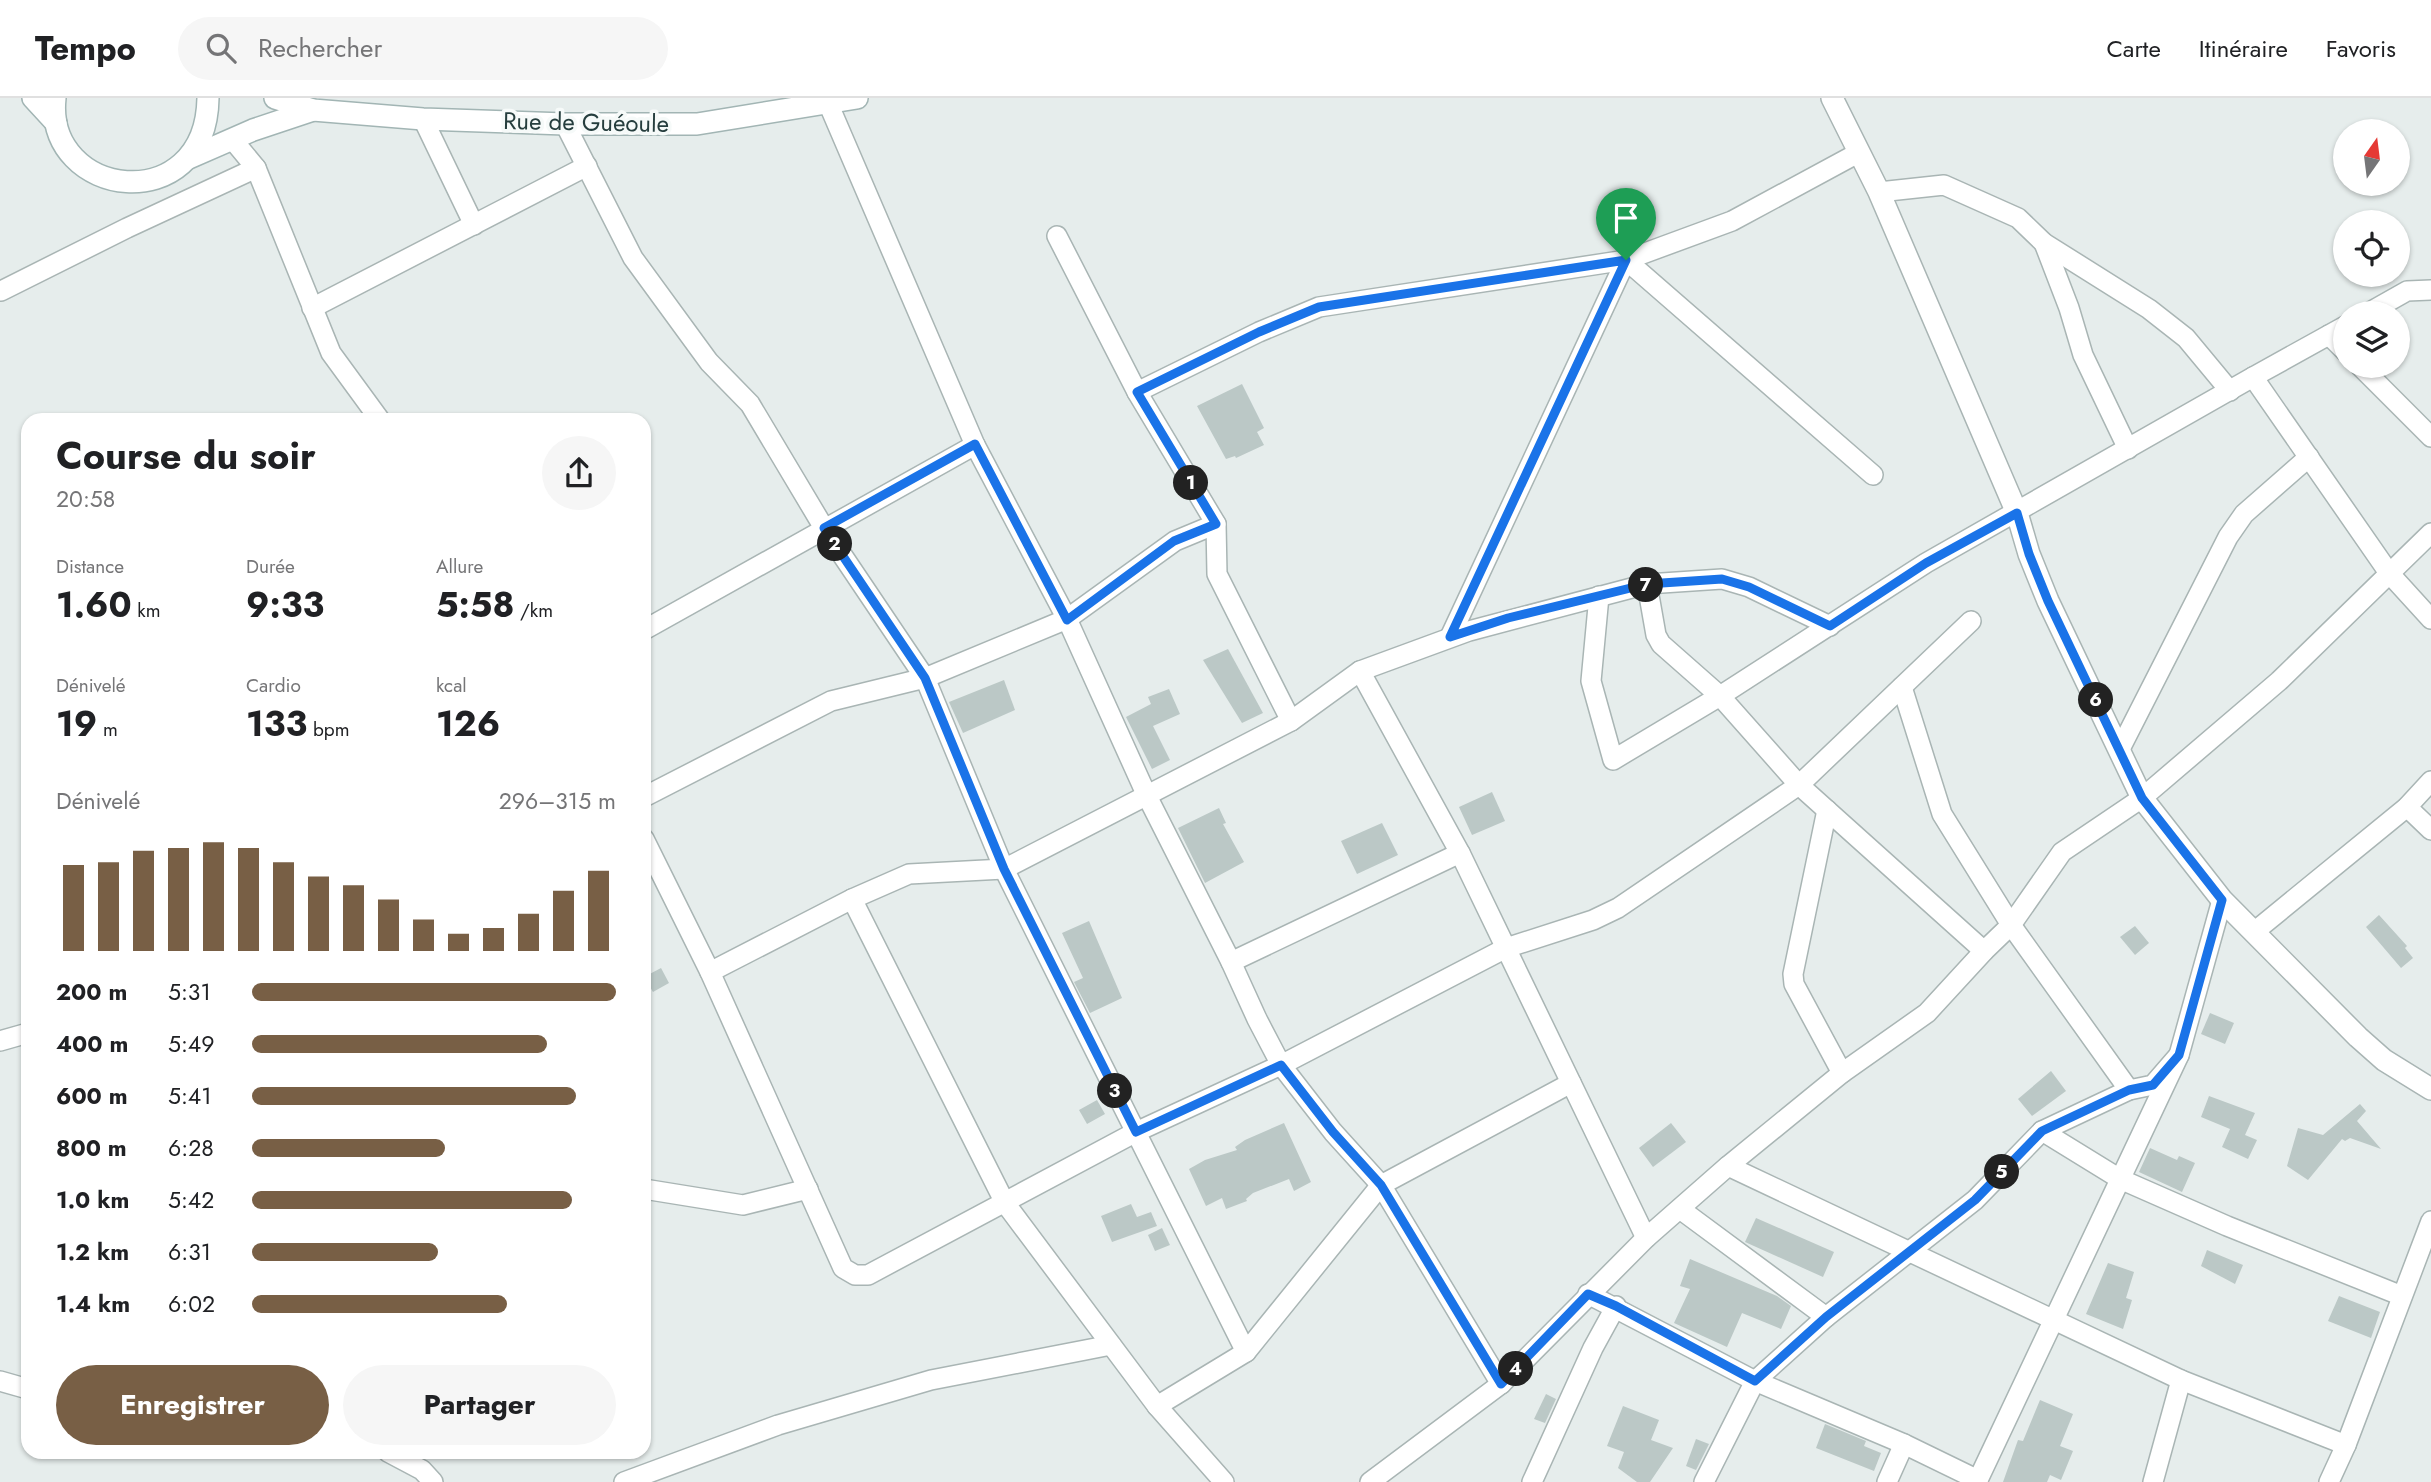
<!DOCTYPE html>
<html lang="fr">
<head>
<meta charset="utf-8">
<style>
  :root { --surface:#fff; --page:#f6f6f6; --text:#202124; --muted:#757577; --line:#e0e0e0; --accent:#785f45 }
  body { margin:0; font-family:Jost,sans-serif; background:var(--page); color:var(--text); height:100vh; display:flex; flex-direction:column; font-size:26px; white-space:nowrap }
  * { box-sizing:border-box; margin:0 }
  p { font-size:23px; color:var(--muted) }
  .icon { flex:none; width:38px; height:38px; fill:none; stroke:currentColor; stroke-width:2; stroke-linecap:round; stroke-linejoin:round }
  .map { position:relative; flex:1; overflow:hidden }
  .drawer { position:absolute; left:21px; top:315px; width:630px; height:1046px; display:flex; flex-direction:column; background:var(--surface); border-radius:21px; box-shadow:0 2px 5px #0004 }
  .drawer>* { flex:none }
  .needle { width:46px; rotate:14deg }
  .fabs { position:absolute; left:2333px; top:21px; display:grid; gap:14px }
  .fabs a { display:grid; place-items:center; width:77px; height:77px; border-radius:50%; background:var(--surface); box-shadow:0 2px 5px #0004; font-size:35px }
  .pin { position:absolute; display:grid; place-items:center; width:60px; height:60px; color:#fff; margin:-72px -30px; border-radius:50% 50% 50% 0; rotate:-45deg; box-shadow:0 0 7px #0007 }
  .pin .icon { rotate:45deg }
  .km { position:absolute; width:35px; height:35px; margin:-18px; border-radius:50%; background:#222; color:#fff; font-size:19px; line-height:35px; text-align:center }
  .round { display:grid; place-items:center; flex:none; width:74px; height:74px; border-radius:37px; background:var(--page) }
  .overview { display:flex; align-items:center; justify-content:space-between; height:119px; padding:0 35px }
  h1 { font-size:38px; font-weight:700; line-height:52px }
  .metrics { display:grid; grid-template-columns:repeat(3,1fr); gap:10px; height:119px; padding:7px 35px }
  .metrics div { display:grid; align-content:center }
  .metrics b { font-size:35px; font-weight:700 }
  .metrics small { font-size:19px; font-weight:400 }
  .metrics p { font-size:19px }
  .chart { height:196px; padding:14px 35px }
  .chart p { display:flex; justify-content:space-between }
  .chart svg { width:100%; height:126px; margin-top:7px; stroke:var(--accent); stroke-width:6 }
  .button { display:flex; gap:14px; margin-top:auto; padding:14px 35px }
  .button a { flex:1; height:80px; border-radius:42px; background:var(--accent); color:#fff; font-size:28px; font-weight:700; line-height:80px; text-align:center }
  .button a+a { background:var(--page); color:var(--text) }
  ul { padding:0 35px; list-style:none; font-size:23px }
  li { display:grid; grid-template-columns:112px 84px 1fr; align-items:center; height:52px }
  li i { height:18px; border-radius:9px; background:var(--accent) }
  header { display:flex; align-items:center; gap:42px; box-sizing:border-box; height:98px; padding:0 35px; background:var(--surface); border-bottom:2px solid var(--line) }
  header strong { font-size:33px }
  nav { display:flex; gap:38px; margin-inline-start:auto; font-size:24px }
  .search { width:490px; height:63px; background:var(--page); display:flex; align-items:center; gap:18px; box-sizing:border-box; padding:0 24px; border-radius:38px; color:var(--muted); font-size:26px }
  .map>svg:first-child { display:block }
  .building { fill:#bbc8c6 }
  .lines { fill:none; stroke-linecap:round; stroke-linejoin:round }
  .minor-casing { stroke:#a9b5b4; stroke-width:22 }
  .tertiary-casing { stroke:#a9b5b4; stroke-width:24 }
  .secondary-casing { stroke:#a2b5b4; stroke-width:24 }
  .minor { stroke:#fff; stroke-width:19 }
  .tertiary { stroke:#fff; stroke-width:21 }
  .secondary { stroke:#fff; stroke-width:21 }
  .route-casing { stroke:#fff; stroke-width:14 }
  .route { stroke:#1a73e8; stroke-width:9 }
  .labels { text-anchor:middle; dominant-baseline:central; stroke-width:7; stroke-linejoin:round; paint-order:stroke }
  .street-label { font-size:24px; fill:#263e3e; stroke:#f6faf9 }
</style>
</head>
<body>
<header>
<strong>Tempo</strong>
<div class="search"><svg class="icon" aria-label="search" viewBox="0 0 24 24"><circle cx="10" cy="10" r="6"/><path d="M15 15l6 6"/></svg>Rechercher</div>
<nav><a>Carte</a><a>Itinéraire</a><a>Favoris</a></nav>
</header>
<div class="map">
<svg width="2431" height="1384" viewBox="0 0 2431 1384">
  <rect width="100%" height="100%" fill="#e6edec"/>
  <!-- building -->
  <g class="building">
    <polygon points="1242,286 1264,330 1257,334 1264,347 1236,360 1235,358 1226,361 1197,308"/>
    <polygon points="1228,551 1263,615 1242,625 1203,562"/>
    <polygon points="1004,582 1015,612 963,635 949,604"/>
    <polygon points="1169,591 1180,616 1153,628 1170,662 1152,671 1126,619 1151,606 1148,599"/>
    <polygon points="1492,694 1505,723 1472,737 1459,709"/>
    <polygon points="1219,710 1226,725 1223,726 1244,764 1205,785 1178,730"/>
    <polygon points="1382,725 1398,757 1357,776 1341,743"/>
    <polygon points="2379,817 2407,848 2405,850 2413,860 2401,870 2366,829"/>
    <polygon points="1089,823 1122,900 1090,915 1074,884 1083,880 1062,835"/>
    <polygon points="2135,828 2149,845 2135,857 2120,839"/>
    <polygon points="661,870 669,885 653,894 644,879"/>
    <polygon points="2210,915 2234,925 2225,946 2201,936"/>
    <polygon points="2051,973 2066,993 2032,1018 2018,1001"/>
    <polygon points="2209,998 2255,1015 2245,1037 2257,1042 2248,1061 2222,1049 2230,1031 2201,1019"/>
    <polygon points="1097,1002 1105,1016 1087,1026 1079,1012"/>
    <polygon points="2360,1006 2366,1013 2357,1023 2381,1051 2350,1040 2345,1043 2342,1041 2308,1082 2287,1068 2298,1030 2323,1037"/>
    <polygon points="1284,1025 1311,1084 1294,1093 1289,1081 1253,1095 1246,1101 1247,1103 1226,1111 1222,1100 1206,1108 1189,1071 1205,1062 1237,1052 1235,1049 1245,1042"/>
    <polygon points="1671,1025 1686,1044 1653,1069 1639,1050"/>
    <polygon points="2150,1050 2177,1062 2179,1058 2195,1065 2182,1094 2139,1074"/>
    <polygon points="1131,1106 1137,1119 1151,1114 1157,1128 1112,1144 1101,1118"/>
    <polygon points="1756,1120 1834,1154 1823,1179 1745,1144"/>
    <polygon points="1162,1130 1170,1147 1155,1153 1148,1137"/>
    <polygon points="2207,1152 2243,1167 2235,1186 2201,1168"/>
    <polygon points="1690,1161 1777,1198 1791,1208 1781,1231 1742,1215 1727,1249 1674,1225 1690,1191 1680,1188"/>
    <polygon points="2108,1165 2134,1174 2126,1200 2132,1202 2123,1231 2086,1216"/>
    <polygon points="2339,1198 2380,1214 2371,1240 2328,1223"/>
    <polygon points="1546,1296 1556,1301 1545,1325 1534,1321"/>
    <polygon points="2040,1302 2073,1316 2060,1348 2073,1353 2061,1382 2050,1377 2047,1384 2003,1384 2018,1342 2023,1343"/>
    <polygon points="1623,1308 1659,1322 1651,1342 1673,1350 1650,1384 1637,1384 1618,1370 1624,1354 1607,1348"/>
    <polygon points="1825,1326 1866,1343 1864,1348 1881,1355 1874,1373 1816,1350"/>
    <polygon points="1696,1341 1709,1346 1696,1372 1686,1368"/>
  </g>
  <g class="lines">
    <!-- minor casing -->
    <g class="minor-casing">
      <g id="minor">
        <polyline points="828,5 975,347 1067,521 1147,698 1231,864 1257,921 1281,967 1333,1034 1381,1087 1501,1286"/>
        <polyline points="423,21 474,127"/>
        <polyline points="565,26 633,160 709,264 750,306 824,430 925,580 1004,771 1246,1254"/>
        <polyline points="232,41 256,70 331,255 380,322"/>
        <polyline points="1879,94 1944,87 2018,120 2044,145 2149,211 2186,240 2230,293"/>
        <polyline points="1057,138 1137,294 1216,426 1217,476 1291,623"/>
        <polyline points="2044,145 2069,210 2083,257 2128,351"/>
        <polyline points="1,193 127,130 256,70"/>
        <polyline points="312,210 587,68"/>
        <polyline points="2368,215 2407,193 2431,192"/>
        <polyline points="2329,237 2345,253"/>
        <polyline points="2360,268 2431,339"/>
        <polyline points="2253,279 2345,228"/>
        <polyline points="1137,294 1259,234 1319,209 1626,162 1873,377"/>
        <polyline points="1647,486 1656,537 1661,546 1720,598 1799,687 1984,853"/>
        <polyline points="1599,498 1591,583 1613,662 1720,598 1926,465 2253,279 2389,475 2431,521"/>
        <polyline points="644,532 975,347"/>
        <polyline points="1450,539 1626,162 1732,123 1858,55"/>
        <polyline points="1360,573 1460,755 1646,1140"/>
        <polyline points="1902,589 1942,716 2011,827 2129,992"/>
        <polyline points="2120,651 2228,439 2244,416 2309,359"/>
        <polyline points="644,699 831,603 925,580 1067,521 1175,443 1216,426"/>
        <polyline points="2407,709 2431,732"/>
        <polyline points="1827,712 1793,876 1794,886 1842,975"/>
        <polyline points="644,741 710,874 843,1170 855,1177 868,1177 1136,1034 1281,967 1506,850 1593,822 1618,810 1799,687 1971,523"/>
        <polyline points="852,801 1005,1105 1157,1308 1224,1384"/>
        <polyline points="2254,834 2407,709 2431,683"/>
        <polyline points="1231,864 1460,755"/>
        <polyline points="710,874 852,801 909,776 1004,771 1291,623 1360,573 1469,533 1647,486 1722,481 1749,489 1830,528"/>
        <polyline points="0,943 28,935"/>
        <polyline points="2042,1033 2120,1081 2227,1128 2402,1198"/>
        <polyline points="1728,1068 2181,1282 2346,1347"/>
        <polyline points="644,1091 743,1107 808,1091"/>
        <polyline points="1680,1111 1826,1219"/>
        <polyline points="1588,1196 1755,1283 1904,1346 1978,1382"/>
        <polyline points="0,1283 28,1291"/>
        <polyline points="1157,1308 1246,1254 1381,1087 1571,985"/>
        <polyline points="388,1354 422,1372 433,1384"/>
        <polyline points="624,1384 778,1327 931,1282 1111,1247"/>
        <polyline points="1370,1384 1501,1286 1646,1140 1728,1068 1842,975 1927,915 1984,853 2011,827 2062,754 2142,700 2279,583 2431,435"/>
        <polyline points="1532,1384 1593,1250 1616,1208"/>
        <polyline points="1704,1384 1755,1283 1826,1219 1975,1102 2042,1033 2129,992 2153,987 2179,957"/>
        <polyline points="1887,1384 1904,1346"/>
        <polyline points="1977,1384 2179,957 2222,802"/>
        <polyline points="2153,1384 2181,1282"/>
        <polyline points="2329,1384 2346,1347 2431,1123"/>
      </g>
    </g>
    <!-- tertiary casing -->
    <g class="tertiary-casing">
      <polyline id="tertiary" points="1832,0 1879,94 2017,415 2029,456 2048,503 2142,700 2222,802 2358,939 2384,962 2431,991"/>
    </g>
    <!-- secondary casing -->
    <g class="secondary-casing">
      <g id="secondary">
        <polyline points="33,0 56,25"/>
        <path d="M55,0c-11,101 151,122 153,0"/>
        <polyline points="275,0 313,12 423,21 565,26 697,26 857,0"/>
        <polyline points="189,60 253,32 313,12"/>
      </g>
    </g>
    <!-- minor -->
    <use href="#minor" class="minor"/>
    <!-- tertiary -->
    <use href="#tertiary" class="tertiary"/>
    <!-- secondary -->
    <use href="#secondary" class="secondary"/>
  </g>
  <g class="lines">
    <!-- route casing -->
    <g class="route-casing">
      <polygon id="route" points="1626,162 1450,539 1508,520 1647,486 1722,481 1749,489 1830,528 1926,465 2017,415 2029,456 2048,503 2142,700 2222,802 2179,957 2153,987 2129,992 2042,1033 1975,1102 1826,1219 1755,1283 1616,1208 1588,1196 1501,1286 1381,1087 1333,1034 1281,967 1136,1034 1004,771 925,580 824,430 975,346 1067,522 1174,443 1216,426 1137,294 1259,234 1319,209"/>
    </g>
    <!-- route -->
    <use href="#route" class="route"/>
  </g>
  <g class="labels">
    <!-- street labels -->
    <g class="street-label">
      <text transform="translate(586 24) rotate(1)">Rue de Guéoule</text>
    </g>
  </g>
</svg>
<div class="fabs">
<a><svg class="needle" viewBox="-14 -14 28 28"><path d="M0-13l5 13h-10z" fill="#e53935"/><path d="M0 13l5-13h-10z" fill="#757577"/></svg></a>
<a><svg class="icon" aria-label="locate" viewBox="0 0 24 24"><circle cx="12" cy="12" r="6"/><path d="M12 2v4M12 18v4M2 12h4M18 12h4"/></svg></a>
<a><svg class="icon" aria-label="layers" viewBox="0 0 24 24"><path d="M12 4l9 5-9 5-9-5zM3 14l9 5 9-5"/></svg></a>
</div>
<div class="pin" style="left:1626px;top:162px;background:#1e9e55"><svg class="icon" aria-label="arrive" viewBox="0 0 24 24"><path d="M6 21V4h12l-3 4 3 4H6"/></svg></div>
<b class="km" style="left:1191px;top:385px">1</b>
<b class="km" style="left:835px;top:446px">2</b>
<b class="km" style="left:1115px;top:993px">3</b>
<b class="km" style="left:1516px;top:1271px">4</b>
<b class="km" style="left:2002px;top:1074px">5</b>
<b class="km" style="left:2096px;top:602px">6</b>
<b class="km" style="left:1646px;top:487px">7</b>
<section class="drawer">
<div class="overview"><div><h1>Course du soir</h1><p>20:58</p></div><a class="round"><svg class="icon" aria-label="share" viewBox="0 0 24 24"><path d="M12 15V3M7 8l5-5 5 5M5 13v7h14v-7"/></svg></a></div>
<div class="metrics">
<div><p>Distance</p><b>1.60<small> km</small></b></div>
<div><p>Durée</p><b>9:33</b></div>
<div><p>Allure</p><b>5:58<small> /km</small></b></div>
</div>
<div class="metrics">
<div><p>Dénivelé</p><b>19<small> m</small></b></div>
<div><p>Cardio</p><b>133<small> bpm</small></b></div>
<div><p>kcal</p><b>126</b></div>
</div>
<div class="chart"><p><span>Dénivelé</span>296–315 m</p>
<svg viewBox="0 0 160 44" preserveAspectRatio="none"><path d="M5 44V14M15 44V13M25 44V9M35 44V8M45 44V6M55 44V8M65 44V13M75 44V18M85 44V21M95 44V26M105 44V33M115 44V38M125 44V36M135 44V31M145 44V23M155 44V16"/></svg>
</div>
<ul>
<li><b>200 m</b>5:31<i style="width:100%"></i></li>
<li><b>400 m</b>5:49<i style="width:81%"></i></li>
<li><b>600 m</b>5:41<i style="width:89%"></i></li>
<li><b>800 m</b>6:28<i style="width:53%"></i></li>
<li><b>1.0 km</b>5:42<i style="width:88%"></i></li>
<li><b>1.2 km</b>6:31<i style="width:51%"></i></li>
<li><b>1.4 km</b>6:02<i style="width:70%"></i></li>
</ul>
<div class="button"><a>Enregistrer</a><a>Partager</a></div>
</section>
</div>
</body>
</html>
